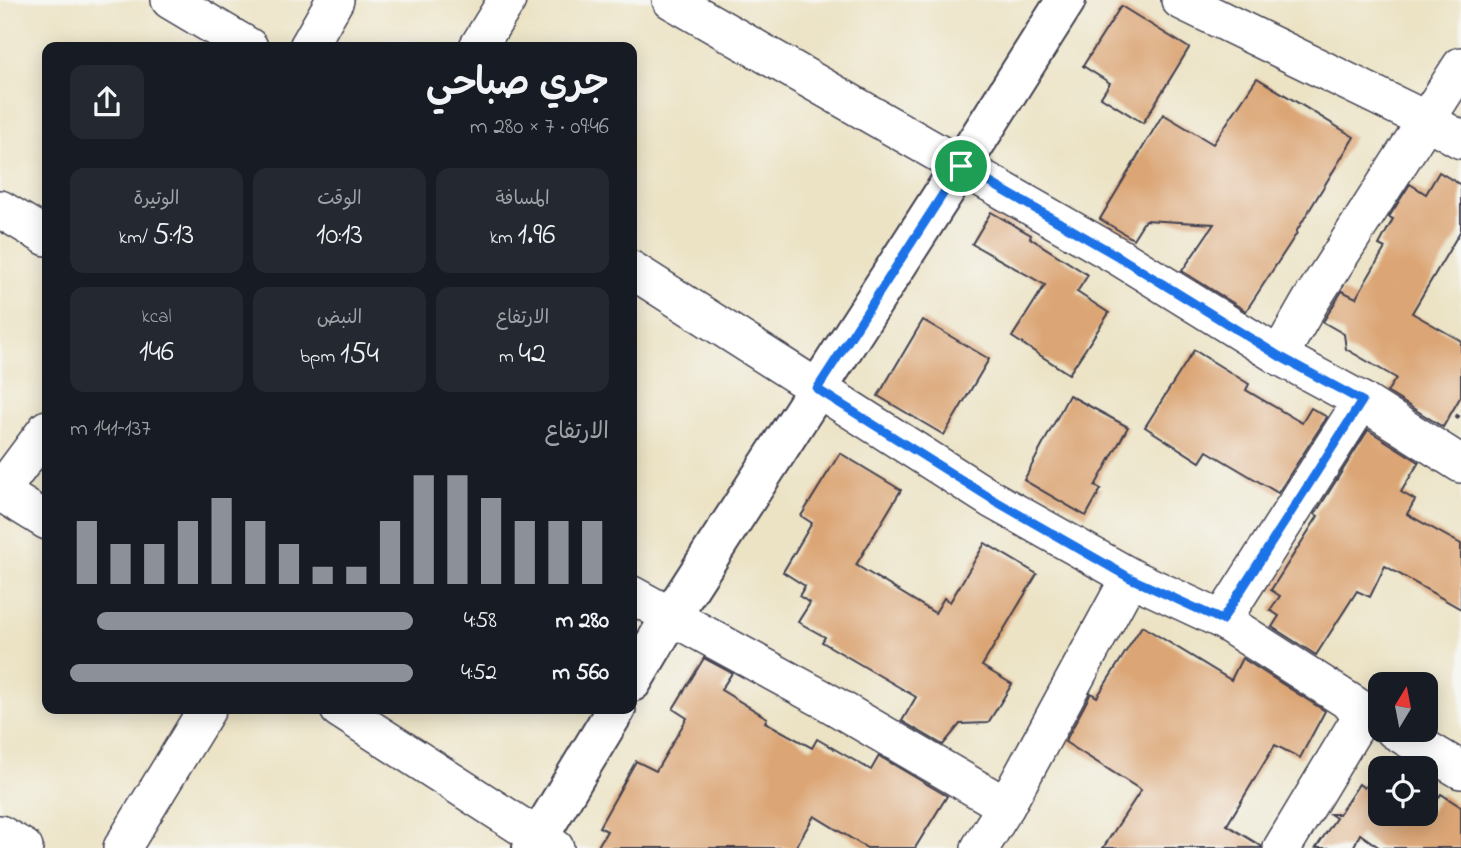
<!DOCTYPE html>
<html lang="ar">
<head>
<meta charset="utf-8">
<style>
  :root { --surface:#171b24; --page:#242831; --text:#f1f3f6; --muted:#9ea1a6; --accent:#8c9099 }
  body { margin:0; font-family:"Indie Flower","Playpen Sans Arabic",sans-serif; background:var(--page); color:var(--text); direction:rtl; height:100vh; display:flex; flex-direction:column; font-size:26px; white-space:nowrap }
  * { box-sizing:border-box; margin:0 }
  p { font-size:23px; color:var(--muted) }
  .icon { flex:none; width:38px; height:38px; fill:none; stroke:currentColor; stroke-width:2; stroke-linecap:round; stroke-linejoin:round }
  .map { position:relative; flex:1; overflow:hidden; direction:ltr }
  .side { position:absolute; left:42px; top:42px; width:595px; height:672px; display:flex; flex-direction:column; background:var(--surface); border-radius:14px; box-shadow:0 4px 18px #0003; direction:rtl }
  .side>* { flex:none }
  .needle { width:46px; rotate:10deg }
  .buttons { position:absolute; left:1368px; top:672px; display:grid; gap:14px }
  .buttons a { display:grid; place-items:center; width:70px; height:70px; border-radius:14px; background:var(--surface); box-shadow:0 4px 18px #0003; font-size:35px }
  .pin { position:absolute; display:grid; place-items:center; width:60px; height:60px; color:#fff; margin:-30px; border:4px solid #fff; border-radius:50%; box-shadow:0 2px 7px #0007 }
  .round { display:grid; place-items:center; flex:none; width:74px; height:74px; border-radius:14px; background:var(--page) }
  .summary { display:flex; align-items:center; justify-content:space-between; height:119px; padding:0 28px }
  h1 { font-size:38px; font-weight:600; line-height:52px }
  .figures { display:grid; grid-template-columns:repeat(3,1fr); gap:10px; height:119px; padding:7px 28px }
  .figures div { display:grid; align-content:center; border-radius:14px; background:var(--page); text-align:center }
  .figures b { font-size:30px; font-weight:600 }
  .figures small { font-size:19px; font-weight:400 }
  .figures p { font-size:19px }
  .chart { height:196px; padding:14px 28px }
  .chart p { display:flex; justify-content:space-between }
  .chart svg { width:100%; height:126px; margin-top:7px; stroke:var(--accent); stroke-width:6 }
  ul { padding:0 28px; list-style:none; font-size:23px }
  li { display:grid; grid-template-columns:112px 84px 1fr; align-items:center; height:52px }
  li i { height:18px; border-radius:9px; background:var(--accent) }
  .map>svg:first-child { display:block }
  .building { fill:#dba575 }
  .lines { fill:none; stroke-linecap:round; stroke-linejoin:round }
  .street-casing { stroke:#403f50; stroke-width:40 }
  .secondary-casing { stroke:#403f50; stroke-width:42 }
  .path { stroke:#403f50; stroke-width:4.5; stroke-dasharray:5 5; stroke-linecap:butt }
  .street { stroke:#fff; stroke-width:37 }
  .secondary { stroke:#fff; stroke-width:38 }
  .route-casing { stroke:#fff; stroke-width:14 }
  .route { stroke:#1a73e8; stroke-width:9 }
</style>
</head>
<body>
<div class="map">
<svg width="1461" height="848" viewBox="0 0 1461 848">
  <rect width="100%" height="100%" fill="#f6f6f2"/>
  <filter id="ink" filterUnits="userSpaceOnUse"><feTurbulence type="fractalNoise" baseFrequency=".0143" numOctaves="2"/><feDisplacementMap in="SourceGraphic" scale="14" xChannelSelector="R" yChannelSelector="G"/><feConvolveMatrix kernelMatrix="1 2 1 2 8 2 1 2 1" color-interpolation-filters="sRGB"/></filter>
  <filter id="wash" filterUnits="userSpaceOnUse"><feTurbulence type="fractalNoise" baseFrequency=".00686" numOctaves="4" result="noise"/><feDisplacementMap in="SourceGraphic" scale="28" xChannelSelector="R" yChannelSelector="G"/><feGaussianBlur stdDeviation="1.57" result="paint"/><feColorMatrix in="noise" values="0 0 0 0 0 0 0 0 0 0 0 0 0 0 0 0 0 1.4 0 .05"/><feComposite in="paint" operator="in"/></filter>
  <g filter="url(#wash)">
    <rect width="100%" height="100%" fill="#ece3c5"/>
    <g id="blocks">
      <!-- building -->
      <g class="building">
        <polygon points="1121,6 1189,48 1143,123 1101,97 1110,83 1083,66"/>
        <polygon points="1257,78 1354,137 1296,232 1297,233 1246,311 1182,271 1214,224 1145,220 1133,239 1100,219 1163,114 1213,144"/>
        <polygon points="1439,172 1461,185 1461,230 1412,313 1461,341 1461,396 1443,427 1387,392 1396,378 1346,349 1344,334 1323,322 1342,291 1356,298 1385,248 1379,245 1393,219 1389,217 1410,184 1426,194"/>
        <polygon points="991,212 1031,235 1030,238 1088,275 1077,292 1109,313 1069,374 1012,337 1045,285 972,244"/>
        <polygon points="923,320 989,359 944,435 878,396"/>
        <polygon points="1194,350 1249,384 1246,390 1302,423 1311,408 1327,417 1278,493 1207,451 1200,462 1145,427"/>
        <polygon points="1069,395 1128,427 1095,486 1101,489 1086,516 1024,480"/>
        <polygon points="1368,430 1419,462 1401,492 1415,500 1407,514 1461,544 1461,609 1385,566 1370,597 1357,591 1316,655 1272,627 1279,616 1270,610 1280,596 1271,590 1318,516 1315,514"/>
        <polygon points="840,453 901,490 856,565 935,613 944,598 950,602 985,543 1037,574 982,666 1012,684 988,723 960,724 943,745 902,721 916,697 822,642 825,637 798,622 810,603 799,596 805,586 783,572 812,523 801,516"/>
        <polygon points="1142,626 1231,680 1242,658 1325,711 1300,758 1275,745 1227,825 1261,846 1261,848 1103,848 1141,790 1065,742 1091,693 1097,697"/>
        <polygon points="704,658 732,673 721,690 767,718 765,722 812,748 817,739 871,770 879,756 947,796 915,848 867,848 814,816 795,848 597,848 607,831 599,827 636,761 656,771 687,718 673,709"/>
        <polygon points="1381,764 1381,814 1429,814 1441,794 1461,807 1461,848 1380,848 1360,834 1353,848 1316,848 1336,818 1330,814 1339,814 1359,784 1364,788"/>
      </g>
    </g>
  </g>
  <g filter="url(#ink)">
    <use href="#blocks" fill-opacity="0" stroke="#403f50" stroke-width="2"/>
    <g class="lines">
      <!-- street casing -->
      <g class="street-casing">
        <g id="street">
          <polyline points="170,0 249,47"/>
          <polyline points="671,0 1121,258 1279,356 1362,401"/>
          <polyline points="1180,0 1426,120 1461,140"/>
          <polyline points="308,47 335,0"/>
          <polyline points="478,47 507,0"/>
          <polyline points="0,209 47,237"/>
          <polyline points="632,270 991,499 1130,577 1222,620 1381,722"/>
          <polyline points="1279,356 1310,302 1461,66"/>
          <polyline points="0,492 47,429"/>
          <polyline points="0,492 47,521"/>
          <polyline points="632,595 821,698 1006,806 980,848"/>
          <polyline points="1222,620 1362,401 1461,464"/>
          <polyline points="339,709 555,848"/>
          <polyline points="1394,730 1461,770"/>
          <polyline points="1006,806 1130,577"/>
          <polyline points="0,834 24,848"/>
          <polyline points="122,848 207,709"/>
          <polyline points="1282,848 1364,712"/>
        </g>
      </g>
      <!-- secondary casing -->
      <g class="secondary-casing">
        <g id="secondary">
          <polyline points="632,682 671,616 961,166 1066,0"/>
          <polyline points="532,848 616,709"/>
        </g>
      </g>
      <!-- path -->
      <polyline class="path" points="1456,419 1461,410"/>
      <!-- street -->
      <use href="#street" class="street"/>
      <!-- secondary -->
      <use href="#secondary" class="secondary"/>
    </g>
  </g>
  <g class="lines" filter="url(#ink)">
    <!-- route casing -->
    <g class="route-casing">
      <polygon id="route" points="961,166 1121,258 1279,356 1362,401 1222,620 1130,578 992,499 817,389"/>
    </g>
    <!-- route -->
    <use href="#route" class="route"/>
  </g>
</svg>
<div class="buttons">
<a><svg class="needle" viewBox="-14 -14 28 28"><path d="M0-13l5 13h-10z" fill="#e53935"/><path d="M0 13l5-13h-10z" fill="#9ea1a6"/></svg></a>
<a><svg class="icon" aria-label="locate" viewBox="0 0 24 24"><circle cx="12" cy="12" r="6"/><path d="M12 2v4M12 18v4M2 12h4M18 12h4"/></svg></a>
</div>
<div class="pin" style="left:961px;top:166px;background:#1e9e55"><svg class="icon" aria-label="arrive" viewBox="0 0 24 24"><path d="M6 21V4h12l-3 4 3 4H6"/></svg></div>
<section class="side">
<div class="summary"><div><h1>جري صباحي</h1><p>09:46 · 7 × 280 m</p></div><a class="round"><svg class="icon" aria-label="share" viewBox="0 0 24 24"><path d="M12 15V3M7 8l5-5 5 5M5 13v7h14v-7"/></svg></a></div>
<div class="figures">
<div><p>المسافة</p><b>1.96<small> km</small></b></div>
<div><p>الوقت</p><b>10:13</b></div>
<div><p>الوتيرة</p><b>5:13<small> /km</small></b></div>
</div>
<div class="figures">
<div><p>الارتفاع</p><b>42<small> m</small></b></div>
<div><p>النبض</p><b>154<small> bpm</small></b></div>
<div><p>kcal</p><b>146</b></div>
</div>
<div class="chart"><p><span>الارتفاع</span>137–141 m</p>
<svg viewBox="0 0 160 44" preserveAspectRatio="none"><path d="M5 44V22M15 44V30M25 44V30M35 44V22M45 44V14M55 44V22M65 44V30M75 44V38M85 44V38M95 44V22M105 44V6M115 44V6M125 44V14M135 44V22M145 44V22M155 44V22"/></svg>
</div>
<ul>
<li><b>280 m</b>4:58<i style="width:92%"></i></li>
<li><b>560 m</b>4:52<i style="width:100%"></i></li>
</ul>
</section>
</div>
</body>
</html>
